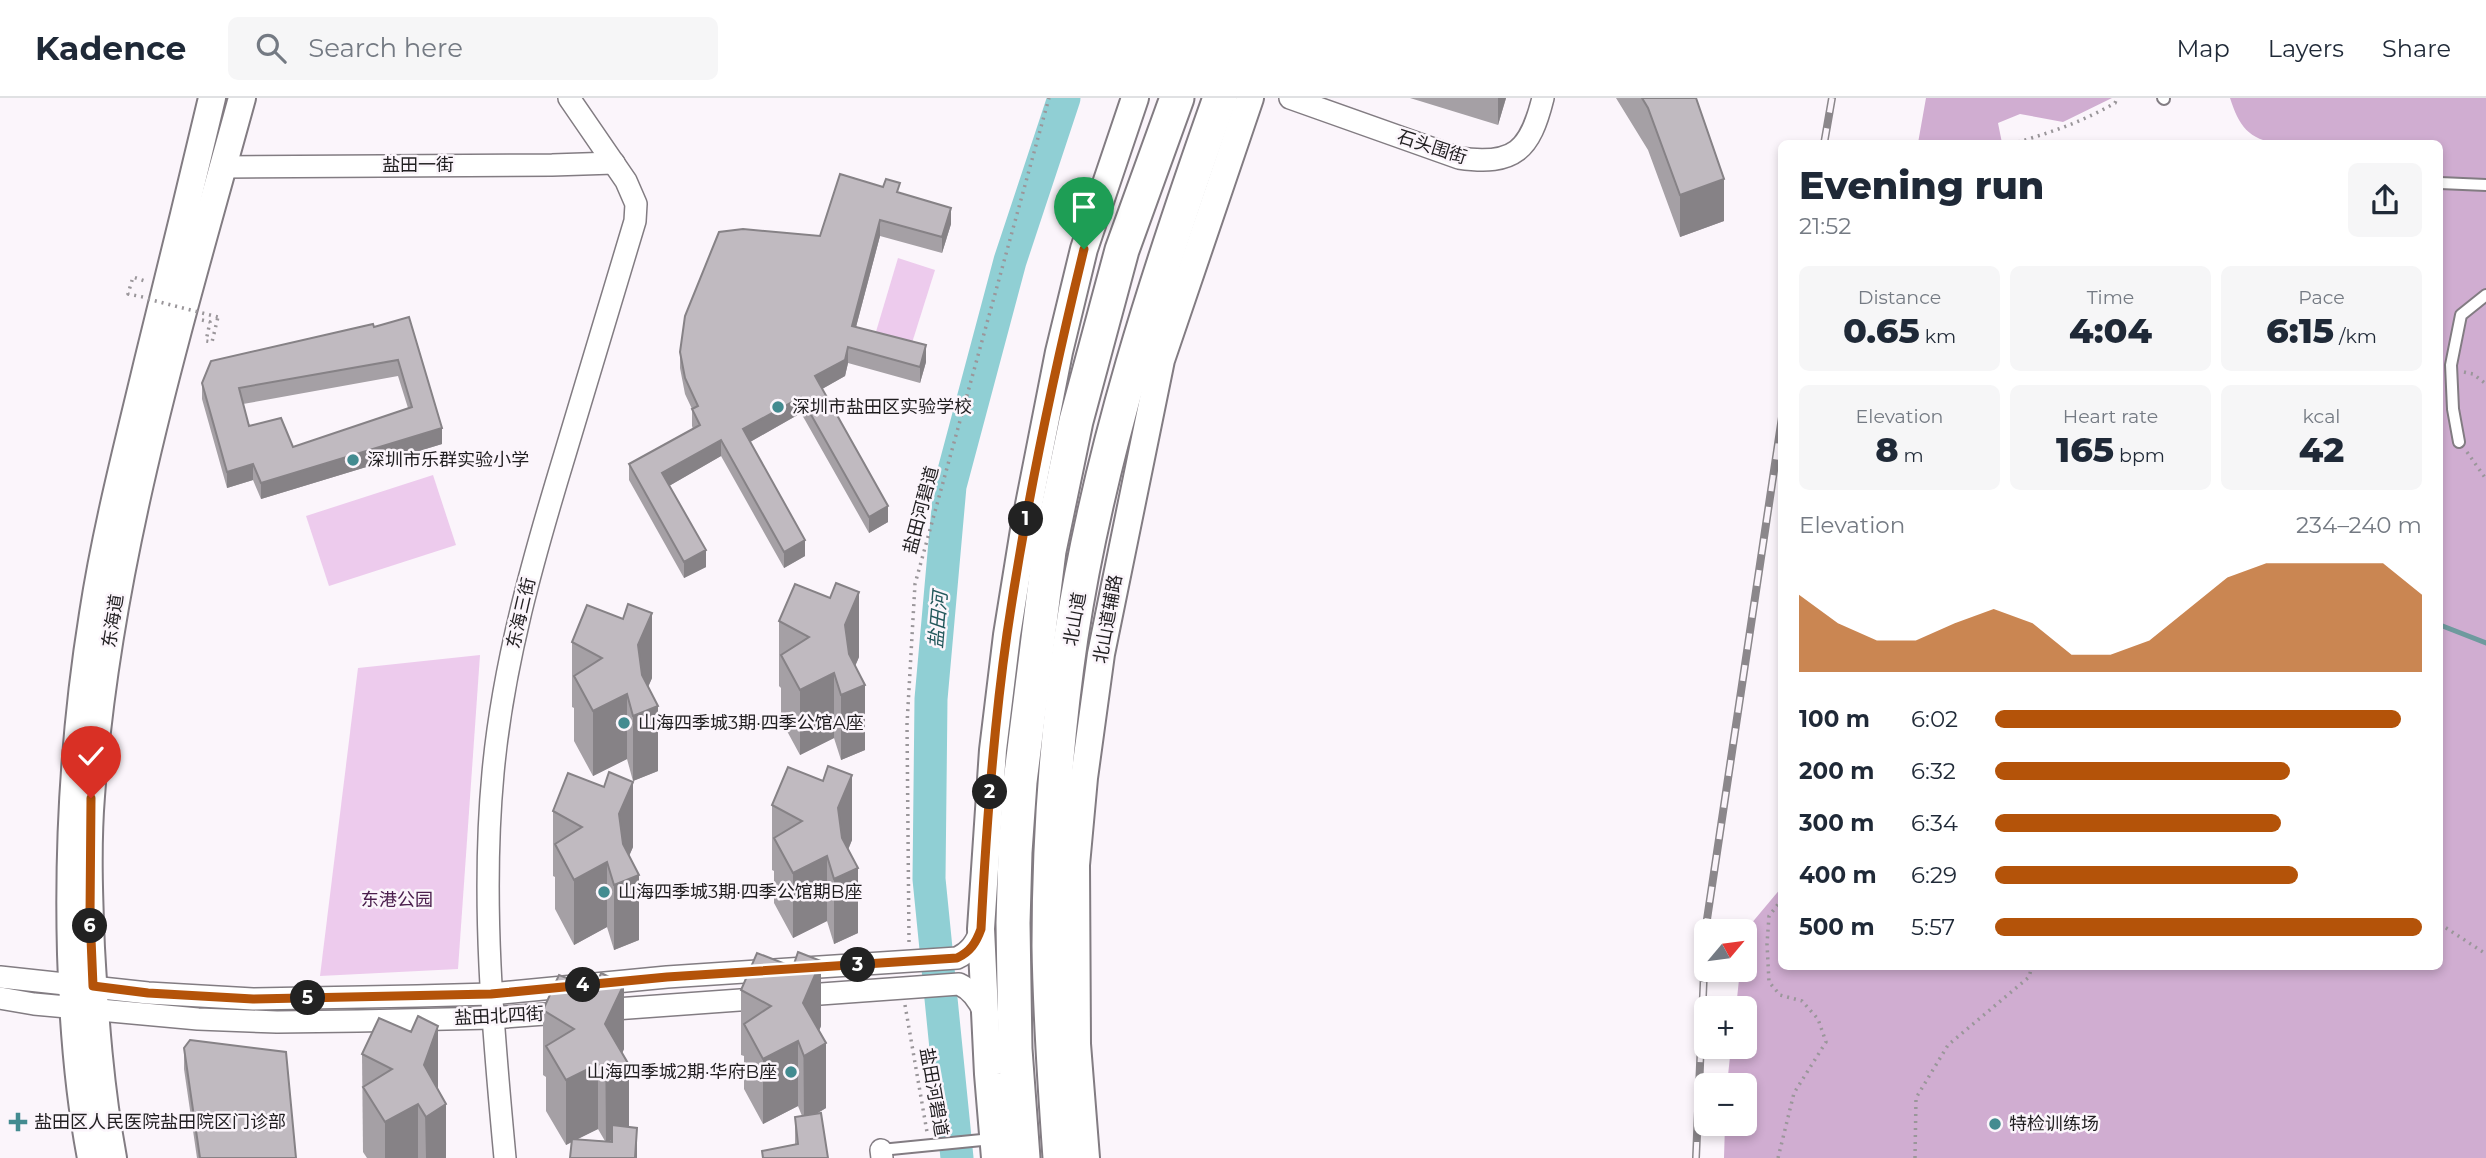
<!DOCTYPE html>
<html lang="en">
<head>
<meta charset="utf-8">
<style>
  :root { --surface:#fff; --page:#f6f6f7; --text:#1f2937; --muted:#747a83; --line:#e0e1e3; --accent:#b45309 }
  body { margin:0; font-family:Montserrat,"Noto Sans SC",sans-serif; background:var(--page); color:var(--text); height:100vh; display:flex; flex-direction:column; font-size:26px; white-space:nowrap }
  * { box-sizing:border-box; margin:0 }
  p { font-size:23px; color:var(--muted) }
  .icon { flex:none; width:38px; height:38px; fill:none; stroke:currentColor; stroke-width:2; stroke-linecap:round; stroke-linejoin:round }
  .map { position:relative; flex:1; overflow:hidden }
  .sheet { position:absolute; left:1778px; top:42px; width:665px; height:830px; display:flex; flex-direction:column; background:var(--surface); border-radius:10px; box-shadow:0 4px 10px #0003 }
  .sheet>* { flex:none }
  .needle { width:46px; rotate:61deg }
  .buttons { position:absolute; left:1694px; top:821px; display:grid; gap:14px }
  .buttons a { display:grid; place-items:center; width:63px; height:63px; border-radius:10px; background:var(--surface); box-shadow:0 4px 10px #0003; font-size:35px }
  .pin { position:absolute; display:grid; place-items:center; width:60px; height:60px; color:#fff; margin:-72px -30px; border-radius:50% 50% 50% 0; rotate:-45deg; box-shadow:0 0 7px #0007 }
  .pin .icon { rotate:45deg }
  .km { position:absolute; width:35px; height:35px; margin:-18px; border-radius:50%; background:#222; color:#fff; font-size:19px; line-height:35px; text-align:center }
  .round { display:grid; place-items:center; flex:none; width:74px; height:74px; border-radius:10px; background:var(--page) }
  .headline { display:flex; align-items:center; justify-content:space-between; height:119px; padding:0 21px }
  h1 { font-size:38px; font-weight:800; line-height:52px }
  .metrics { display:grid; grid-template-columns:repeat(3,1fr); gap:10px; height:119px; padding:7px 21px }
  .metrics div { display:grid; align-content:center; border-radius:10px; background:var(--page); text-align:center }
  .metrics b { font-size:35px; font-weight:800 }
  .metrics small { font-size:19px; font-weight:400 }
  .metrics p { font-size:19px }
  .chart { height:196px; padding:14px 21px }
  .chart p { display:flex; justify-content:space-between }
  .chart svg { width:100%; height:126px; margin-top:7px; fill:var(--accent); opacity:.7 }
  ul { padding:0 21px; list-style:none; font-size:23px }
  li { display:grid; grid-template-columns:112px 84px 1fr; align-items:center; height:52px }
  li i { height:18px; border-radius:9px; background:var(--accent) }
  header { display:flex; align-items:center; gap:42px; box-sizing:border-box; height:98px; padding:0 35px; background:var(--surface); border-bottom:2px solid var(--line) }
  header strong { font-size:33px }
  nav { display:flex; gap:38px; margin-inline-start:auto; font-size:24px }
  .search { width:490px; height:63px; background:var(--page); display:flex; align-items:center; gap:18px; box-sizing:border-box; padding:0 24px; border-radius:10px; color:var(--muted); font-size:26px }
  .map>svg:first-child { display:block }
  .green { fill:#edcbed }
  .forest { fill:#d0add1 }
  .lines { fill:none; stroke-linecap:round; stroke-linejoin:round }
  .stream { stroke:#6e9a9e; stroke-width:5 }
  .river { stroke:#90cfd4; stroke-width:33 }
  .service-casing { stroke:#827c82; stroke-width:14 }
  .minor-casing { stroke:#827c82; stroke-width:24 }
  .tertiary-casing { stroke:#827c82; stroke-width:30 }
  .primary-casing { stroke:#827c82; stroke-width:37 }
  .path { stroke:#9a969a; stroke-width:3.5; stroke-dasharray:2 5; stroke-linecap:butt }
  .service { stroke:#fff; stroke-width:10 }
  .minor { stroke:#fff; stroke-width:21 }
  .tertiary { stroke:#fff; stroke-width:26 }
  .primary { stroke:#fff; stroke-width:33 }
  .rail-casing { stroke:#8b878b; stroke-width:8 }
  .rail { stroke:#fbf5fb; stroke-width:5; stroke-dasharray:16; stroke-linecap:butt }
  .path-bridge { stroke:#9a969a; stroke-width:3.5; stroke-dasharray:2 5; stroke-linecap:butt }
  .wall { fill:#a5a0a5; fill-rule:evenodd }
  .shaded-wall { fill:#868286 }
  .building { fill:#c0bac0; stroke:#868286; stroke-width:2; fill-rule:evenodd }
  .route-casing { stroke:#fff; stroke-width:14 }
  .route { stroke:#b45309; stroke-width:9 }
  .poi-dot { fill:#438b90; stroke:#fbf5fb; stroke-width:2.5 }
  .labels { text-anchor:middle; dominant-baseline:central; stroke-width:5; stroke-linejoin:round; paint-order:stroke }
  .street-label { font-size:18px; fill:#201e20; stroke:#fbf5fb }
  .poi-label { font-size:18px; fill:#201e20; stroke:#fbf5fb; text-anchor:start }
  .park-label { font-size:18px; fill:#4c204e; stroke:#fbf5fb }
  .water-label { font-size:19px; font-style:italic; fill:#23585c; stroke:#fbf5fb }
</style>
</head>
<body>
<header>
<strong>Kadence</strong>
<div class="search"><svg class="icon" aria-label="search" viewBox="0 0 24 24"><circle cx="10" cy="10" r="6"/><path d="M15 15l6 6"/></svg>Search here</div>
<nav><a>Map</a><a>Layers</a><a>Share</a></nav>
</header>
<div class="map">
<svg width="2486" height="1060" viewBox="0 0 2486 1060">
  <rect width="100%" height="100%" fill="#fbf5fb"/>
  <!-- green -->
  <g class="green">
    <polygon points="898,160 935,172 911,248 875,237"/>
    <polygon points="433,377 456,447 329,488 306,418"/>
    <polygon points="480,557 458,871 320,878 358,570"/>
  </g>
  <!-- forest -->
  <g class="forest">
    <polygon points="1926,0 2112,0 2063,24 2020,16 1998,25 2002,45 1918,45"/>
    <path d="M2230,0h256v1060h-762l1,-34h20v-39h-18l4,-38 14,-1v-38h-9l4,-38h5v-39l36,-43 1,78h658v-822h-161c-31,-5 -40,-18 -49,-46z"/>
  </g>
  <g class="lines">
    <!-- stream -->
    <polyline class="stream" points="2440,527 2486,545"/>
    <!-- river -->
    <polyline class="river" points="957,1060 929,781 931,601 950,388 1010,163 1064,0"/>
    <!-- service casing -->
    <g class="service-casing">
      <g id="service">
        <polyline points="2163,0 2164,1"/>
        <polyline points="2440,85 2486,87"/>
        <polyline points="2459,344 2453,311 2451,267 2461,217 2486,197"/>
        <polyline points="881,1052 992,1041"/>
      </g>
    </g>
    <!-- minor casing -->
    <g class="minor-casing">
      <g id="minor">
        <path d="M1290,0l169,60c56,8 71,-8 84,-60"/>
        <polyline points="223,69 552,67 614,65"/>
        <path d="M0,879l148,16 105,6 164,-3 74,-2 176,-17 290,-19c13,-6 19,-15 24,-29"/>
        <path d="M0,900l34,6 164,15 79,3 81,-1 133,-3 468,-34c13,6 20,16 25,29"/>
        <polyline points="881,1052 882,1060"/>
        <path d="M505,1060c-12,-128 -24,-257 -12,-385 10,-109 40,-214 72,-319 23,-78 47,-155 70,-233l1,-17 -10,-23 -57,-83"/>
      </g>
    </g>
    <!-- tertiary casing -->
    <g class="tertiary-casing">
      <g id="tertiary">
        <path d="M91,1060c-13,-68 -18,-135 -20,-204 -3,-113 4,-228 22,-340 13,-85 35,-169 55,-253 22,-88 43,-175 64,-263"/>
        <path d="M113,1060c-13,-70 -18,-139 -22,-210 -2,-50 -4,-102 0,-152 17,-238 88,-469 151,-698"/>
        <polyline points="995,1060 988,976 981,831 993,652 1007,537 1024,432 1059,254 1084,151 1135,0"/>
        <polyline points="1086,1060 1077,946 1076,767 1084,680 1101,556 1161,262 1250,0"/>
      </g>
    </g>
    <!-- primary casing -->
    <g class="primary-casing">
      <g id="primary">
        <polyline points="1023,1060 1015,951 1013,825 1015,754 1020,684 1049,453 1076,323 1122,152 1177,0"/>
        <path d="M1060,1060c-5,-71 -10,-141 -11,-212 0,-103 7,-207 22,-309 28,-184 87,-364 149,-539"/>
      </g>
    </g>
    <!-- path -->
    <g class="path">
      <path d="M2011,46c36,-10 71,-22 104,-41l2,-5"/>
      <polyline points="143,199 128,196 133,179 145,183"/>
      <polyline points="202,222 210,224 206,243 212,244 218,219"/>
      <polyline points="2464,274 2473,276 2486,286"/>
      <polyline points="2467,354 2486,381"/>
      <polyline points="2440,826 2486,856"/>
      <polyline points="909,844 907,626 915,486 1049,0"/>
      <polyline points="905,907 927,1034"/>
      <polyline points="1778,1060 1794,995 1826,944 1818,921 1802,903 1780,897 1769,884 1767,846 1769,818 1782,801"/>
      <polyline points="1915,1060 1916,1000 1948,947 2029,879 2032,868"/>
    </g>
    <!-- service -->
    <use href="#service" class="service"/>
    <!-- minor -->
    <use href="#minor" class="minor"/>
    <!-- tertiary -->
    <use href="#tertiary" class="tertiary"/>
    <!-- primary -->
    <use href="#primary" class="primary"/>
    <!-- rail casing -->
    <g class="rail-casing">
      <g id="rail">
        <polyline points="1824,46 1832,0"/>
        <polyline points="1696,1060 1706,828 1782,319"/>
      </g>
    </g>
    <!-- rail -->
    <use href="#rail" class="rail"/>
    <!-- path-bridge -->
    <polyline class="path-bridge" points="148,201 218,219"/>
  </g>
  <!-- wall -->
  <g class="wall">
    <polygon points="1410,0 1506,0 1498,27"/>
    <polygon points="1616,0 1696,0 1724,123 1680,139 1648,52"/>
    <polygon points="900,95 951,126 942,155 880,138 856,229 926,264 920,285 848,265 845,278 822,291 888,424 869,435 801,315 750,344 805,458 784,470 721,358 669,388 706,469 684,480 629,382 629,366 693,331 692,328 692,311 685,296 680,270 680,254 820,138"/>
    <path d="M409,219l33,127 -181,55 -8,-19 -26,8 -25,-89v-16l172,-56zM398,278l10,32 -115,39 -44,-21 -6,-22z"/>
    <polygon points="779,523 859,559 855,568 865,652 841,662 834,640 800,657 781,622 781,590 779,588"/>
    <polygon points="572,544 652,580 648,589 658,673 633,683 627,661 593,678 574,643 574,610 572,609"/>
    <polygon points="604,689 633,749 629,758 639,842 614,852 607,829 574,847 555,811 555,779 553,778 553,713"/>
    <polygon points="772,707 852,742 848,752 858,835 834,846 827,823 793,840 774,805 774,773 772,772"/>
    <path d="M595,891l29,60 -2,4 7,75 8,30 -66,-16 -5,3 -20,-34v-34l-3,-2v-65zM598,1031l7,12 -28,-2z"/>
    <polygon points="741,892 821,928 819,933 826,1010 816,1016 828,1060 762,1060 762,1053 795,1047 795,1019 802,1018 798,1008 763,1026 744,991 744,958 741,957"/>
    <polygon points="184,950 296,1060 197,1060 184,971"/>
    <polygon points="362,956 438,992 446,1060 367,1060 363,1054"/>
  </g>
  <!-- shaded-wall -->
  <g class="shaded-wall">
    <polygon points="1498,0 1506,0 1498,27"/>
    <polygon points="1724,81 1724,123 1680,139 1680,97"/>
    <polygon points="951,110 951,126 942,155 942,139"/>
    <polygon points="880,122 880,138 852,244 852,228"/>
    <polygon points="926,247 926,264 920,285 920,269"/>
    <polygon points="848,249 848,265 845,278 815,295 815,278"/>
    <polygon points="801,299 801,315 743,348 743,331"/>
    <polygon points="442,330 442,346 261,401 261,385"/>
    <polygon points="721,342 721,358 662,392 662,375"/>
    <polygon points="253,366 253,382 227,390 227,374"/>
    <polygon points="888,408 888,424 869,435 869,419"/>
    <polygon points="805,442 805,458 784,470 784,454"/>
    <polygon points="706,452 706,469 684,480 684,464"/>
    <polygon points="859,494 859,559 845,592 845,527"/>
    <polygon points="652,515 652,580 638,612 638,547"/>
    <polygon points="834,575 834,640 800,657 800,592"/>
    <polygon points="865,587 865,652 841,662 841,597"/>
    <polygon points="627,596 627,661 593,678 593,613"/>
    <polygon points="658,608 658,673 633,683 633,618"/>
    <polygon points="852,677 852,742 838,775 838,710"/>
    <polygon points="633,684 633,749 619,781 619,716"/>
    <polygon points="827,758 827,823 793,840 793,775"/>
    <polygon points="607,764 607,829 574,847 574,782"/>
    <polygon points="858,770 858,835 834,846 834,781"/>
    <polygon points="639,777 639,842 614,852 614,787"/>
    <polygon points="821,863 821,928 810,954 826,945 826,1010 804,1023 803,905"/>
    <polygon points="624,886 624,951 612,977 629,967 629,1032 606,1045 605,926"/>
    <polygon points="438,928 438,993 446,1006 446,1060 426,1060 424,967"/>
    <polygon points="798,943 798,1008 763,1026 763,961"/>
    <polygon points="598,966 598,1031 566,1047 566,982"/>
    <polygon points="418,1006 418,1060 385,1060 385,1024"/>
    <polygon points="637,1030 637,1060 635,1060"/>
  </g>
  <!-- building -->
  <g class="building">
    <polygon points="1642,0 1696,0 1724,81 1680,97 1648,10"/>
    <polygon points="840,76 883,89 886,81 900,85 897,94 951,110 942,139 880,122 852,228 926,247 920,269 848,249 845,262 815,278 888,408 869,419 801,299 743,331 805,442 784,454 721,342 662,375 706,452 684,464 629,366 700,327 692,311 698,308 685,280 680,254 685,218 719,134 743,131 820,138"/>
    <path d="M409,219l33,111 -181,55 -8,-19 -26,8 -25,-89 9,-22 162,-37 1,3zM398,262l14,47 -119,40 -12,-29 -32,8 -10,-38z"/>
    <polygon points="836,485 859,494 845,527 849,556 865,587 841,597 834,575 800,592 781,557 809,539 779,523 795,486 830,500"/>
    <polygon points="628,506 652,515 638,547 642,577 658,608 633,618 627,596 593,613 574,578 602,560 572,544 587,507 623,521"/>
    <polygon points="828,668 852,677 838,710 842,740 858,770 834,781 827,758 793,775 774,740 802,723 772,707 788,669 823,683"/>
    <polygon points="609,674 633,684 619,716 623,746 639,777 614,787 607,764 574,782 555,746 582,729 553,713 568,675 604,689"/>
    <polygon points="798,854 821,863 803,905 826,945 804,958 798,943 763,961 744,926 771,908 741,892 757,855 793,869"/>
    <polygon points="601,875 624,886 605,926 629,967 606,980 598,966 566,982 546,948 574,931 543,912 559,877 595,891"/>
    <polygon points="418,918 438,928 424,967 446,1006 426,1019 418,1006 385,1024 363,989 392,971 362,956 379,920 411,934"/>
    <polygon points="190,942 286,954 296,1060 200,1060 184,950"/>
    <polygon points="821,1015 828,1060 763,1060 762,1053 798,1046 795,1019"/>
    <polygon points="612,1027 637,1030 635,1060 570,1060 572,1041 612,1044"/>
  </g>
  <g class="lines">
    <!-- route casing -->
    <g class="route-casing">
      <path id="route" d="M91,700l-1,117 3,71 55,7 105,6 238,-5 176,-17 290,-19c13,-6 19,-15 24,-29 5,-98 12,-197 26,-295 19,-130 46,-258 77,-385"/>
    </g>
    <!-- route -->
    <use href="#route" class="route"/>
  </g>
  <!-- markers -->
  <g class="poi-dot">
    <circle cx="778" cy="309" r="7"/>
    <circle cx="353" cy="362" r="7"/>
    <circle cx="624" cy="625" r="7"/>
    <circle cx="604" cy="794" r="7"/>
    <circle cx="791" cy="974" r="7"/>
    <path d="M14.5 1013.5h7v7h7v7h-7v7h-7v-7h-7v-7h7z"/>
    <circle cx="1995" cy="1026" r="7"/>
  </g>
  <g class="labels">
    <!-- street labels -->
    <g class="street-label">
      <text transform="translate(1432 49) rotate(18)">石头围街</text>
      <text x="418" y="67">盐田一街</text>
      <text transform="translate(921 412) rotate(-75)">盐田河碧道</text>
      <text transform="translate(521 515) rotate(-77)">东海三街</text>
      <text transform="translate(1075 521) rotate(-80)">北山道</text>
      <text transform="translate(1108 521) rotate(-80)">北山道辅路</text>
      <text transform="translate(113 523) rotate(-81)">东海道</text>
      <text transform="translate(499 918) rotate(-3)">盐田北四街</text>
      <text transform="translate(934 994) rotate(80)">盐田河碧道</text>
    </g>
    <!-- poi labels -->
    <g class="poi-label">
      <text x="792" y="309">深圳市盐田区实验学校</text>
      <text x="367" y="362">深圳市乐群实验小学</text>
      <text x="638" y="625">山海四季城3期·四季公馆A座</text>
      <text x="618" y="794">山海四季城3期·四季公馆期B座</text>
      <text x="777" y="974" text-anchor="end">山海四季城2期·华府B座</text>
      <text x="34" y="1024">盐田区人民医院盐田院区门诊部</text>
      <text x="2009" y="1026">特检训练场</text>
    </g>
    <!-- park labels -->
    <g class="park-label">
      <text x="397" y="802">东港公园</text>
    </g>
    <!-- water labels -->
    <g class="water-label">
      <text transform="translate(938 522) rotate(-85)">盐田河</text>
    </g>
  </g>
</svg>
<div class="buttons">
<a><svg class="needle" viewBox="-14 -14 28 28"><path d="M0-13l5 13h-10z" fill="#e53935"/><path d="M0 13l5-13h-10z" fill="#747a83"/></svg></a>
<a>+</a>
<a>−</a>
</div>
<div class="pin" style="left:1084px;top:151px;background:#1e9e55"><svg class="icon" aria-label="arrive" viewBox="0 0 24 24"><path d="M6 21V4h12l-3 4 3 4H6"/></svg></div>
<div class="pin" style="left:91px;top:700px;background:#d93025"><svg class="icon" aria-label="check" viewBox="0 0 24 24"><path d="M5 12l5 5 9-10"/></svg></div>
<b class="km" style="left:1026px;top:421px">1</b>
<b class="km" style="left:990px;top:694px">2</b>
<b class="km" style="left:858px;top:867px">3</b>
<b class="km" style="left:583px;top:887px">4</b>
<b class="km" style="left:308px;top:900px">5</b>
<b class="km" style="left:90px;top:828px">6</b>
<section class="sheet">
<div class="headline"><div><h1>Evening run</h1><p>21:52</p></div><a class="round"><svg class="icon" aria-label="share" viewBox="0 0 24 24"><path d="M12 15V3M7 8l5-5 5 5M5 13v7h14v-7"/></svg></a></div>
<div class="metrics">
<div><p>Distance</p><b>0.65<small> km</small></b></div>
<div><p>Time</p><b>4:04</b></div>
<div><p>Pace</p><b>6:15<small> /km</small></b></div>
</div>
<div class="metrics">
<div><p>Elevation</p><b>8<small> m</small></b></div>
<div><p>Heart rate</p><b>165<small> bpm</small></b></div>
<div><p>kcal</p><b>42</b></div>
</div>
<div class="chart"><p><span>Elevation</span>234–240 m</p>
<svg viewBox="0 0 160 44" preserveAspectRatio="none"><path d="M0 44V17L10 27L20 33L30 33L40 27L50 22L60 27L70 38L80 38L90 33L100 22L110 11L120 6L130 6L140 6L150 6L160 17V44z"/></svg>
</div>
<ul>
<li><b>100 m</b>6:02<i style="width:95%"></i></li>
<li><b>200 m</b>6:32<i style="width:69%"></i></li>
<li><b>300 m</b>6:34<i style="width:67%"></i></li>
<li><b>400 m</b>6:29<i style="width:71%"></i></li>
<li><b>500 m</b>5:57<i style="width:100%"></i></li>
</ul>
</section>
</div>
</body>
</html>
